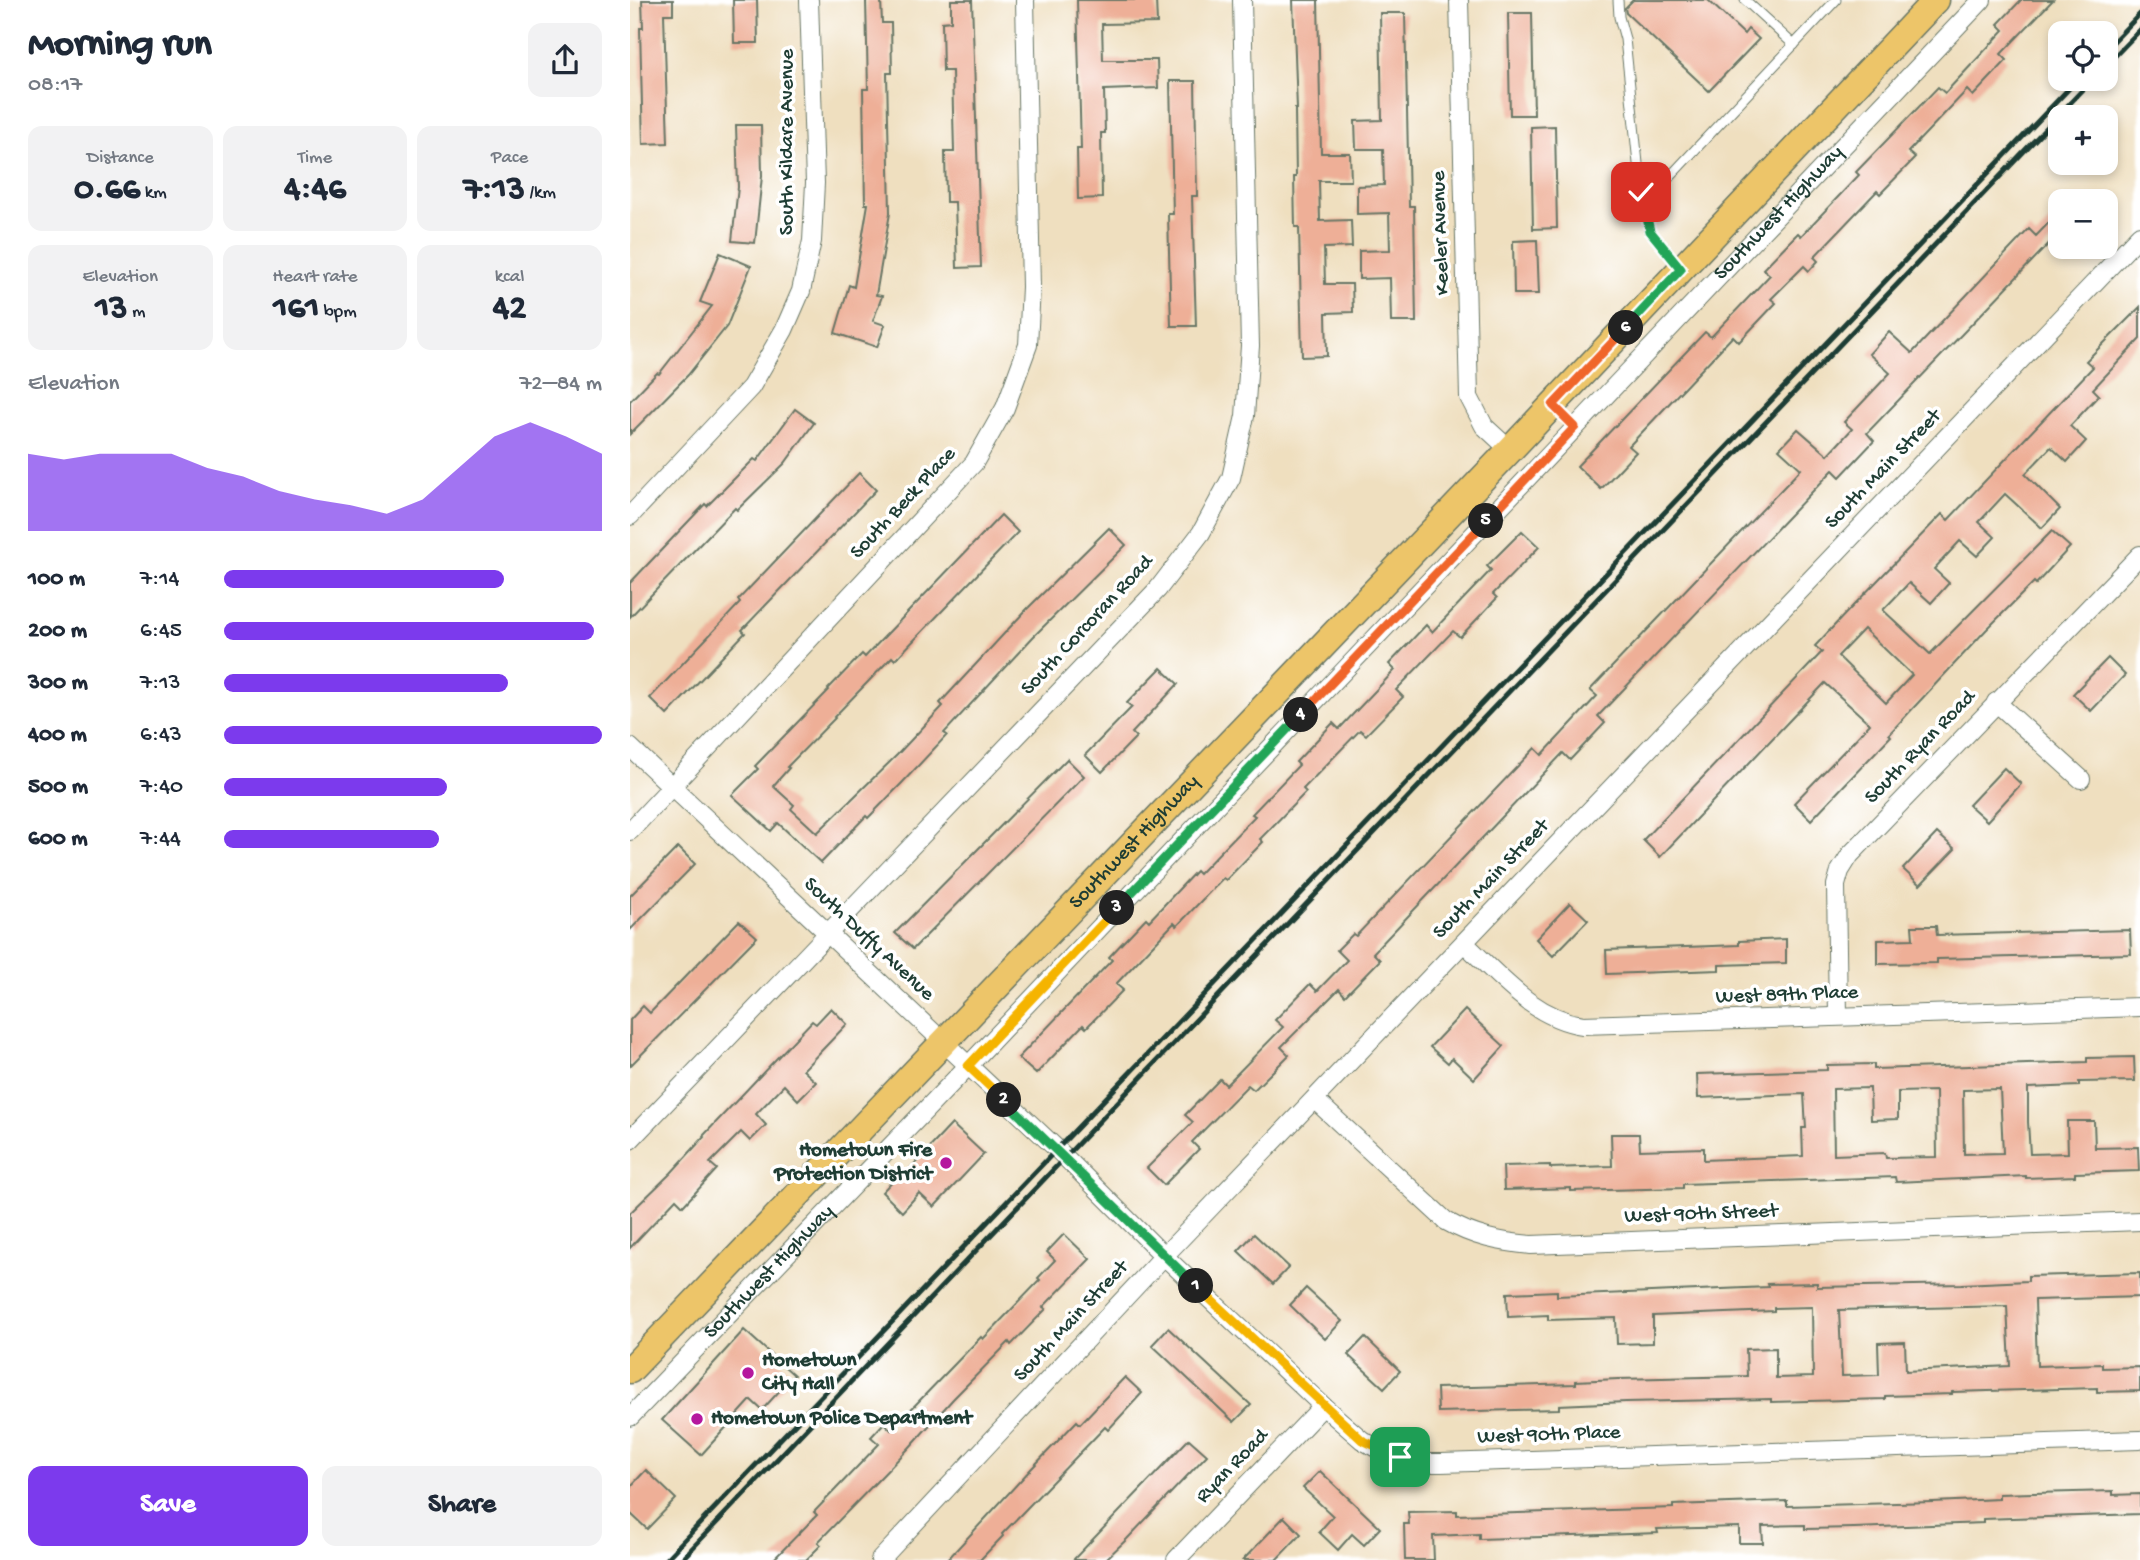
<!DOCTYPE html>
<html lang="en">
<head>
<meta charset="utf-8">
<style>
  :root { --surface:#fff; --page:#f2f2f3; --text:#1f2937; --muted:#747a83; --accent:#7c3aed }
  body { margin:0; font-family:"Gochi Hand",sans-serif; background:var(--page); color:var(--text); height:100vh; display:flex; flex-direction:column; font-size:26px; white-space:nowrap }
  * { box-sizing:border-box; margin:0 }
  p { font-size:23px; color:var(--muted) }
  .icon { flex:none; width:38px; height:38px; fill:none; stroke:currentColor; stroke-width:2; stroke-linecap:round; stroke-linejoin:round }
  .map { position:relative; flex:1; overflow:hidden }
  .side { display:flex; flex-direction:column; background:var(--surface); width:630px }
  .side>* { flex:none }
  .fabs { position:absolute; left:1418px; top:21px; display:grid; gap:14px }
  .fabs a { display:grid; place-items:center; width:70px; height:70px; border-radius:14px; background:var(--surface); box-shadow:0 4px 10px #0003; font-size:35px }
  .pin { position:absolute; display:grid; place-items:center; width:60px; height:60px; color:#fff; margin:-30px; border-radius:14px; box-shadow:0 4px 10px #0006 }
  .km { position:absolute; width:35px; height:35px; margin:-18px; border-radius:50%; background:#222; color:#fff; font-size:19px; line-height:35px; text-align:center }
  .round { display:grid; place-items:center; flex:none; width:74px; height:74px; border-radius:14px; background:var(--page) }
  .headline { display:flex; align-items:center; justify-content:space-between; height:119px; padding:0 28px }
  h1 { font-size:38px; font-weight:700; line-height:52px }
  .stats { display:grid; grid-template-columns:repeat(3,1fr); gap:10px; height:119px; padding:7px 28px }
  .stats div { display:grid; align-content:center; border-radius:14px; background:var(--page); text-align:center }
  .stats b { font-size:35px; font-weight:700 }
  .stats small { font-size:19px; font-weight:400 }
  .stats p { font-size:19px }
  .chart { height:196px; padding:14px 28px }
  .chart p { display:flex; justify-content:space-between }
  .chart svg { width:100%; height:126px; margin-top:7px; fill:var(--accent); opacity:.7 }
  .button { display:flex; gap:14px; margin-top:auto; padding:14px 28px }
  .button a { flex:1; height:80px; border-radius:14px; background:var(--accent); color:#fff; font-size:28px; font-weight:700; line-height:80px; text-align:center }
  .button a+a { background:var(--page); color:var(--text) }
  ul { padding:0 28px; list-style:none; font-size:23px }
  li { display:grid; grid-template-columns:112px 84px 1fr; align-items:center; height:52px }
  li i { height:18px; border-radius:9px; background:var(--accent) }
  main { display:flex; flex:1; min-height:0 }
  .map>svg:first-child { display:block }
  .building { fill:#eeaf97; fill-rule:evenodd }
  .lines { fill:none; stroke-linecap:round; stroke-linejoin:round }
  .lane-casing { stroke:#687665; stroke-width:11 }
  .street-casing { stroke:#687665; stroke-width:20 }
  .primary-casing { stroke:#687665; stroke-width:29 }
  .lane { stroke:#fff; stroke-width:9 }
  .street { stroke:#fff; stroke-width:18 }
  .primary { stroke:#edc569; stroke-width:26 }
  .rail { stroke:#1f3d34; stroke-width:5 }
  .split-1-casing { stroke:#fff; stroke-width:14 }
  .split-2-casing { stroke:#fff; stroke-width:14 }
  .split-3-casing { stroke:#fff; stroke-width:14 }
  .split-4-casing { stroke:#fff; stroke-width:14 }
  .split-5-casing { stroke:#fff; stroke-width:14 }
  .split-6-casing { stroke:#fff; stroke-width:14 }
  .split-7-casing { stroke:#fff; stroke-width:14 }
  .split-1 { stroke:#f5b400; stroke-width:9 }
  .split-2 { stroke:#22a559; stroke-width:9 }
  .split-3 { stroke:#f5b400; stroke-width:9 }
  .split-4 { stroke:#22a559; stroke-width:9 }
  .split-5 { stroke:#f0652b; stroke-width:9 }
  .split-6 { stroke:#f0652b; stroke-width:9 }
  .split-7 { stroke:#22a559; stroke-width:9 }
  .poi-dot { fill:#b5179e; stroke:#fff; stroke-width:2.5 }
  .labels { text-anchor:middle; dominant-baseline:central; stroke-width:7; stroke-linejoin:round; paint-order:stroke }
  .street-label { font-size:21px; fill:#1f3d34; stroke:#fff }
  .poi-label { font-size:21px; font-weight:bold; fill:#1f3d34; stroke:#fff; text-anchor:start }
</style>
</head>
<body>
<main>
<section class="side">
<div class="headline"><div><h1>Morning run</h1><p>08:17</p></div><a class="round"><svg class="icon" aria-label="share" viewBox="0 0 24 24"><path d="M12 15V3M7 8l5-5 5 5M5 13v7h14v-7"/></svg></a></div>
<div class="stats">
<div><p>Distance</p><b>0.66<small> km</small></b></div>
<div><p>Time</p><b>4:46</b></div>
<div><p>Pace</p><b>7:13<small> /km</small></b></div>
</div>
<div class="stats">
<div><p>Elevation</p><b>13<small> m</small></b></div>
<div><p>Heart rate</p><b>161<small> bpm</small></b></div>
<div><p>kcal</p><b>42</b></div>
</div>
<div class="chart"><p><span>Elevation</span>72–84 m</p>
<svg viewBox="0 0 160 44" preserveAspectRatio="none"><path d="M0 44V17L10 19L20 17L30 17L40 17L50 22L60 25L70 30L80 33L90 35L100 38L110 33L120 22L130 11L140 6L150 11L160 17V44z"/></svg>
</div>
<ul>
<li><b>100 m</b>7:14<i style="width:74%"></i></li>
<li><b>200 m</b>6:45<i style="width:98%"></i></li>
<li><b>300 m</b>7:13<i style="width:75%"></i></li>
<li><b>400 m</b>6:43<i style="width:100%"></i></li>
<li><b>500 m</b>7:40<i style="width:59%"></i></li>
<li><b>600 m</b>7:44<i style="width:57%"></i></li>
</ul>
<div class="button"><a>Save</a><a>Share</a></div>
</section>
<div class="map">
<svg width="1510" height="1560" viewBox="0 0 1510 1560">
  <rect width="100%" height="100%" fill="#fff"/>
  <filter id="ink" filterUnits="userSpaceOnUse"><feTurbulence type="fractalNoise" baseFrequency=".0143" numOctaves="2"/><feDisplacementMap in="SourceGraphic" scale="14" xChannelSelector="R" yChannelSelector="G"/><feConvolveMatrix kernelMatrix="1 2 1 2 8 2 1 2 1" color-interpolation-filters="sRGB"/></filter>
  <filter id="wash" filterUnits="userSpaceOnUse"><feTurbulence type="fractalNoise" baseFrequency=".00686" numOctaves="4" result="noise"/><feDisplacementMap in="SourceGraphic" scale="28" xChannelSelector="R" yChannelSelector="G"/><feGaussianBlur stdDeviation="1.57" result="paint"/><feColorMatrix in="noise" values="0 0 0 0 0 0 0 0 0 0 0 0 0 0 0 0 0 1.4 0 .05"/><feComposite in="paint" operator="in"/></filter>
  <g filter="url(#wash)">
    <rect width="100%" height="100%" fill="#efdfbf"/>
    <g id="blocks">
      <!-- building -->
      <g class="building">
        <polygon points="12,0 43,0 43,14 34,14 38,143 13,144 10,28 13,28"/>
        <polygon points="103,0 127,0 128,43 104,43"/>
        <polygon points="236,0 251,0 252,23 261,23 262,73 257,73 260,213 246,295 252,296 243,321 255,325 247,347 205,333 219,285 224,287 238,204 235,204 233,89 238,89"/>
        <polygon points="321,0 342,0 351,267 327,268 325,202 316,202 315,152 324,152 322,71 313,71 312,22 321,21"/>
        <polygon points="447,0 526,0 527,23 472,24 473,60 527,60 528,88 474,90 475,133 471,133 472,198 448,199 447,149 451,149"/>
        <polygon points="663,0 688,0 691,153 720,153 721,181 689,181 690,221 721,220 722,247 694,248 695,284 722,284 723,312 696,313 697,356 672,357 669,227 665,227 664,177 666,177 665,109 667,109"/>
        <polygon points="1003,0 1078,0 1114,34 1118,29 1129,39 1079,91 996,13 995,8"/>
        <polygon points="1391,0 1423,0 1371,54 1377,60 1343,96 1337,90 1278,152 1285,158 1250,194 1247,191 1184,257 1188,261 1179,271 1174,266 1141,299 1146,303 1109,342 1103,336 999,446 1006,452 971,489 947,466 1075,332 1081,337 1140,275 1133,269 1168,233 1171,236 1229,175 1226,172 1308,87 1315,93 1374,30 1368,24"/>
        <polygon points="750,13 775,13 779,206 784,206 786,322 761,322 760,278 729,279 729,251 760,250 759,213 727,214 727,186 754,185 753,149 726,149 725,121 752,120"/>
        <polygon points="878,13 902,13 904,115 880,115"/>
        <polygon points="540,81 565,81 567,196 562,196 566,326 541,326 538,214 543,214"/>
        <polygon points="106,125 131,125 132,176 125,243 102,241 108,187"/>
        <polygon points="925,126 927,228 903,229 901,127"/>
        <polygon points="1430,211 1430,232 1237,433 1244,441 1210,477 1203,470 968,716 975,723 940,760 933,753 743,953 750,960 715,996 709,989 651,1047 659,1055 624,1090 618,1085 562,1142 569,1149 534,1185 517,1168 563,1122 555,1115 590,1079 596,1085 653,1027 645,1020 680,984 687,991 717,960 707,950 723,934 726,936 905,748 912,755 967,696 960,690 1171,469 1149,449 1168,429 1198,455 1222,429 1214,422 1260,373 1239,354 1259,332 1282,353 1399,229 1406,236"/>
        <polygon points="907,240 909,294 884,294 883,241"/>
        <polygon points="90,253 121,266 97,326 58,375 0,434 0,401 27,373 29,374 82,306 70,302"/>
        <path d="M1510,307v32l-47,50 6,6 -29,31 16,15 -19,21 -16,-15 -26,27 35,35 -18,19 -37,-34 -26,28 16,15 -18,19 -17,-15 -26,28 15,14 -18,20 -22,-20 -26,27 47,44 122,-123 18,16 -34,37 -2,-2 -48,48 -97,104 2,2 -80,84 -17,-17 76,-79 -45,-41 -165,174 -17,-17 179,-188 -7,-6 35,-37 92,-95 6,6 145,-153 -7,-6zM1234,629l48,46 -26,28 -48,-47z"/>
        <polygon points="165,409 184,423 155,463 107,510 105,508 0,617 0,583 75,504 77,506 124,459 127,461"/>
        <polygon points="229,473 246,490 112,630 115,633 37,715 20,698 110,603 108,600"/>
        <polygon points="371,515 388,532 265,660 262,657 204,717 205,718 157,767 159,768 143,786 164,805 161,809 187,833 267,755 313,706 310,703 397,609 479,528 496,545 403,637 314,733 317,735 272,783 238,818 236,816 191,863 148,823 141,831 102,795 128,769 125,766 199,690 198,689 232,654 235,657"/>
        <polygon points="892,531 909,547 863,594 867,598 830,637 823,631 766,690 773,697 736,735 730,730 673,789 676,792 630,839 633,842 596,880 593,878 547,926 544,923 486,984 493,990 456,1028 453,1025 406,1074 388,1058 482,960 479,957 516,918 519,921 566,871 569,874 625,816 622,814 669,765 666,762 703,723 709,729 765,670 759,664 796,625 802,632 861,570 857,566"/>
        <polygon points="1478,658 1495,675 1461,711 1443,694"/>
        <polygon points="531,668 548,684 502,733 506,737 472,772 455,755 502,707 497,703"/>
        <polygon points="437,759 454,776 283,949 265,933"/>
        <polygon points="1374,768 1391,784 1357,821 1339,805"/>
        <polygon points="1307,833 1325,849 1290,885 1273,869"/>
        <polygon points="48,847 65,864 0,930 0,896"/>
        <polygon points="940,903 958,920 923,956 906,939"/>
        <polygon points="109,921 127,937 0,1066 0,1020 13,1006 20,1013"/>
        <polygon points="1282,926 1306,926 1307,935 1500,930 1501,954 1307,959 1307,963 1248,964 1248,940 1283,939"/>
        <polygon points="1156,939 1156,963 1089,965 1089,970 977,974 976,950 1109,945 1109,941"/>
        <polygon points="201,1008 217,1024 173,1070 186,1082 168,1100 154,1085 126,1114 136,1125 120,1141 111,1132 80,1163 87,1169 53,1206 46,1199 0,1248 0,1213 41,1173 74,1137 73,1136 182,1021 186,1024"/>
        <polygon points="835,1010 874,1046 844,1079 822,1058 818,1063 800,1047"/>
        <path d="M1504,1057l1,24 -56,1v4l-51,2v34l2,32 38,-1 -1,-32h27l1,27 43,-1 1,24 -64,2v3l-49,2v-2l-130,6 -1,-5 -212,7v4l-112,3v-3l-67,2 -1,-24 47,-1v3l62,-2 -1,-32h28l1,16 64,-2v12l99,-4 -1,-28h4l-2,-34 -106,4 -1,-24 130,-4v-5l47,-1v5l66,-2 147,-5v-4zM1240,1088l1,32 27,-1v-27l38,-1 1,66 -51,1 -1,-5 -51,2 -1,-66zM1370,1089l3,64 -39,1 -1,-64z"/>
        <polygon points="322,1124 354,1154 304,1207 289,1193 272,1212 252,1192 271,1172 274,1175"/>
        <polygon points="434,1234 460,1259 413,1307 416,1309 381,1345 379,1342 323,1399 279,1448 188,1542 191,1545 176,1560 143,1560 187,1515 184,1512 249,1444 241,1437 254,1423 261,1430 351,1337 353,1339 410,1280 408,1278 425,1260 417,1252"/>
        <polygon points="624,1234 659,1267 643,1284 608,1251"/>
        <path d="M1510,1273v24l-105,3 2,66 65,-2v4l38,-1v24l-43,1v-4l-145,4v2l-67,2v3l-114,3v-3l-145,3 -67,3v4l-121,3 -1,-24 139,-4v-3l42,-2 129,-3 -1,-27 30,-1v30l37,-1 -1,-70 -38,1v3l-121,5v27l-36,1 -1,-26 -68,2v-5l-40,2 -1,-24 50,-2v5l211,-9 -1,-3 50,-1v4l145,-3 66,-3v-5zM1377,1306l3,60 -104,5 -1,-29 -27,1 1,32 -37,1 -3,-66z"/>
        <polygon points="676,1288 712,1321 695,1339 660,1305"/>
        <polygon points="538,1328 621,1405 604,1422 522,1345"/>
        <polygon points="114,1330 164,1375 132,1410 121,1400 71,1455 32,1420"/>
        <polygon points="735,1337 770,1371 754,1388 718,1355"/>
        <polygon points="495,1377 512,1393 478,1430 475,1427 372,1534 373,1536 350,1560 317,1560 401,1469 447,1421 450,1424"/>
        <polygon points="559,1439 577,1455 497,1539 475,1560 443,1560"/>
        <polygon points="16,1470 46,1499 17,1529 0,1513 0,1487"/>
        <polygon points="690,1471 750,1528 734,1545 722,1534 708,1550 689,1532 703,1516 673,1488"/>
        <polygon points="1483,1491 1483,1495 1510,1494 1510,1514 1353,1519 1353,1523 1224,1528 1175,1529 1175,1525 1132,1526 1133,1543 1109,1543 1109,1527 1027,1529 1028,1533 914,1537 849,1539 849,1534 803,1536 804,1560 775,1560 774,1524 779,1524 778,1512 827,1511 827,1515 1043,1508 1043,1505 1157,1501 1157,1506 1303,1502 1369,1499 1369,1494"/>
        <polygon points="654,1517 671,1534 646,1560 613,1560"/>
      </g>
    </g>
  </g>
  <g filter="url(#ink)">
    <use href="#blocks" fill-opacity="0" stroke="#687665" stroke-width="2"/>
    <g class="lines">
      <!-- lane casing -->
      <g class="lane-casing">
        <g id="lane">
          <polyline points="988,0 989,17 995,39 1011,192 1020,231 1050,268"/>
          <polyline points="1115,0 1164,45"/>
          <polyline points="1014,204 1206,0"/>
        </g>
      </g>
      <!-- street casing -->
      <g class="street-casing">
        <g id="street">
          <polyline points="829,0 839,397 854,426 880,450"/>
          <polyline points="0,516 121,387 154,330 171,291 182,241 185,183 179,0"/>
          <polyline points="1366,702 1451,779"/>
          <polyline points="0,747 427,1149 534,1256 693,1406 732,1440 748,1449 790,1463 811,1463 1510,1440"/>
          <polyline points="0,831 344,463 375,408 398,345 401,287 395,0"/>
          <path d="M834,943c35,32 69,75 119,82l557,-18"/>
          <polyline points="1208,1016 1206,885 1210,871 1220,855 1510,555"/>
          <path d="M685,1100l131,121c28,16 54,21 85,24l609,-24"/>
          <polyline points="0,1140 528,589 571,533 601,478 615,416 620,346 612,0"/>
          <path id="s1" d="M0,1417l338,-351 1014,-1066"/>
          <polyline points="250,1560 534,1256 1510,235"/>
          <polyline points="546,1560 693,1406"/>
        </g>
      </g>
      <!-- primary casing -->
      <g class="primary-casing">
        <g id="primary">
          <path id="s2" d="M0,1370l880,-920 426,-450"/>
        </g>
      </g>
      <!-- lane -->
      <use href="#lane" class="lane"/>
      <!-- street -->
      <use href="#street" class="street"/>
      <!-- primary -->
      <use href="#primary" class="primary"/>
      <!-- rail -->
      <g class="rail">
        <polyline points="1475,50 1510,14"/>
        <polyline points="1475,66 1510,30"/>
        <polyline points="35,1560 1448,79"/>
        <polyline points="51,1560 1463,79"/>
      </g>
    </g>
  </g>
  <g class="lines" filter="url(#ink)">
    <!-- split-1 casing -->
    <g class="split-1-casing">
      <polyline id="split-1" points="566,1286 732,1440 770,1457"/>
    </g>
    <!-- split-2 casing -->
    <g class="split-2-casing">
      <polyline id="split-2" points="374,1100 566,1286"/>
    </g>
    <!-- split-3 casing -->
    <g class="split-3-casing">
      <polyline id="split-3" points="374,1100 338,1066 487,908"/>
    </g>
    <!-- split-4 casing -->
    <g class="split-4-casing">
      <polyline id="split-4" points="487,908 671,715"/>
    </g>
    <!-- split-5 casing -->
    <g class="split-5-casing">
      <polyline id="split-5" points="671,715 856,521"/>
    </g>
    <!-- split-6 casing -->
    <g class="split-6-casing">
      <polyline id="split-6" points="856,521 945,427 923,405 996,328"/>
    </g>
    <!-- split-7 casing -->
    <g class="split-7-casing">
      <polyline id="split-7" points="996,328 1051,269 1020,231 1011,192"/>
    </g>
    <!-- split-1 -->
    <use href="#split-1" class="split-1"/>
    <!-- split-2 -->
    <use href="#split-2" class="split-2"/>
    <!-- split-3 -->
    <use href="#split-3" class="split-3"/>
    <!-- split-4 -->
    <use href="#split-4" class="split-4"/>
    <!-- split-5 -->
    <use href="#split-5" class="split-5"/>
    <!-- split-6 -->
    <use href="#split-6" class="split-6"/>
    <!-- split-7 -->
    <use href="#split-7" class="split-7"/>
  </g>
  <!-- markers -->
  <g class="poi-dot">
    <circle cx="316" cy="1163" r="7"/>
    <circle cx="118" cy="1373" r="7"/>
    <circle cx="67" cy="1419" r="7"/>
  </g>
  <g class="labels">
    <!-- street labels -->
    <g class="street-label">
      <text transform="translate(158 142) rotate(-90)">South Kildare Avenue</text>
      <text stroke="none"><textPath href="#s1" startOffset="1664">Southwest Highway</textPath></text>
      <text transform="translate(812 233) rotate(-92)">Keeler Avenue</text>
      <text transform="translate(1254 470) rotate(-46)">South Main Street</text>
      <text transform="translate(274 504) rotate(-47)">South Beck Place</text>
      <text transform="translate(458 626) rotate(-47)">South Corcoran Road</text>
      <text transform="translate(1291 748) rotate(-46)">South Ryan Road</text>
      <text stroke="none"><textPath href="#s2" startOffset="730">Southwest Highway</textPath></text>
      <text transform="translate(862 880) rotate(-46)">South Main Street</text>
      <text transform="translate(238 940) rotate(43)">South Duffy Avenue</text>
      <text transform="translate(1157 996) rotate(-2)">West 89th Place</text>
      <text transform="translate(1071 1215) rotate(-2)">West 90th Street</text>
      <text stroke="none"><textPath href="#s1" startOffset="201">Southwest Highway</textPath></text>
      <text transform="translate(442 1322) rotate(-47)">South Main Street</text>
      <text transform="translate(919 1436) rotate(-2)">West 90th Place</text>
      <text transform="translate(603 1467) rotate(-46)">Ryan Road</text>
    </g>
    <!-- poi labels -->
    <g class="poi-label">
      <text x="302" y="1151" text-anchor="end">Hometown Fire<tspan x="302" dy="24">Protection District</tspan></text>
      <text x="132" y="1361">Hometown<tspan x="132" dy="24">City Hall</tspan></text>
      <text x="81" y="1419">Hometown Police Department</text>
    </g>
  </g>
</svg>
<div class="fabs">
<a><svg class="icon" aria-label="locate" viewBox="0 0 24 24"><circle cx="12" cy="12" r="6"/><path d="M12 2v4M12 18v4M2 12h4M18 12h4"/></svg></a>
<a>+</a>
<a>−</a>
</div>
<div class="pin" style="left:770px;top:1457px;background:#1e9e55"><svg class="icon" aria-label="arrive" viewBox="0 0 24 24"><path d="M6 21V4h12l-3 4 3 4H6"/></svg></div>
<div class="pin" style="left:1011px;top:192px;background:#d93025"><svg class="icon" aria-label="check" viewBox="0 0 24 24"><path d="M5 12l5 5 9-10"/></svg></div>
<b class="km" style="left:566px;top:1286px">1</b>
<b class="km" style="left:374px;top:1100px">2</b>
<b class="km" style="left:487px;top:908px">3</b>
<b class="km" style="left:671px;top:715px">4</b>
<b class="km" style="left:856px;top:521px">5</b>
<b class="km" style="left:996px;top:328px">6</b>
</div>
</main>
</body>
</html>
